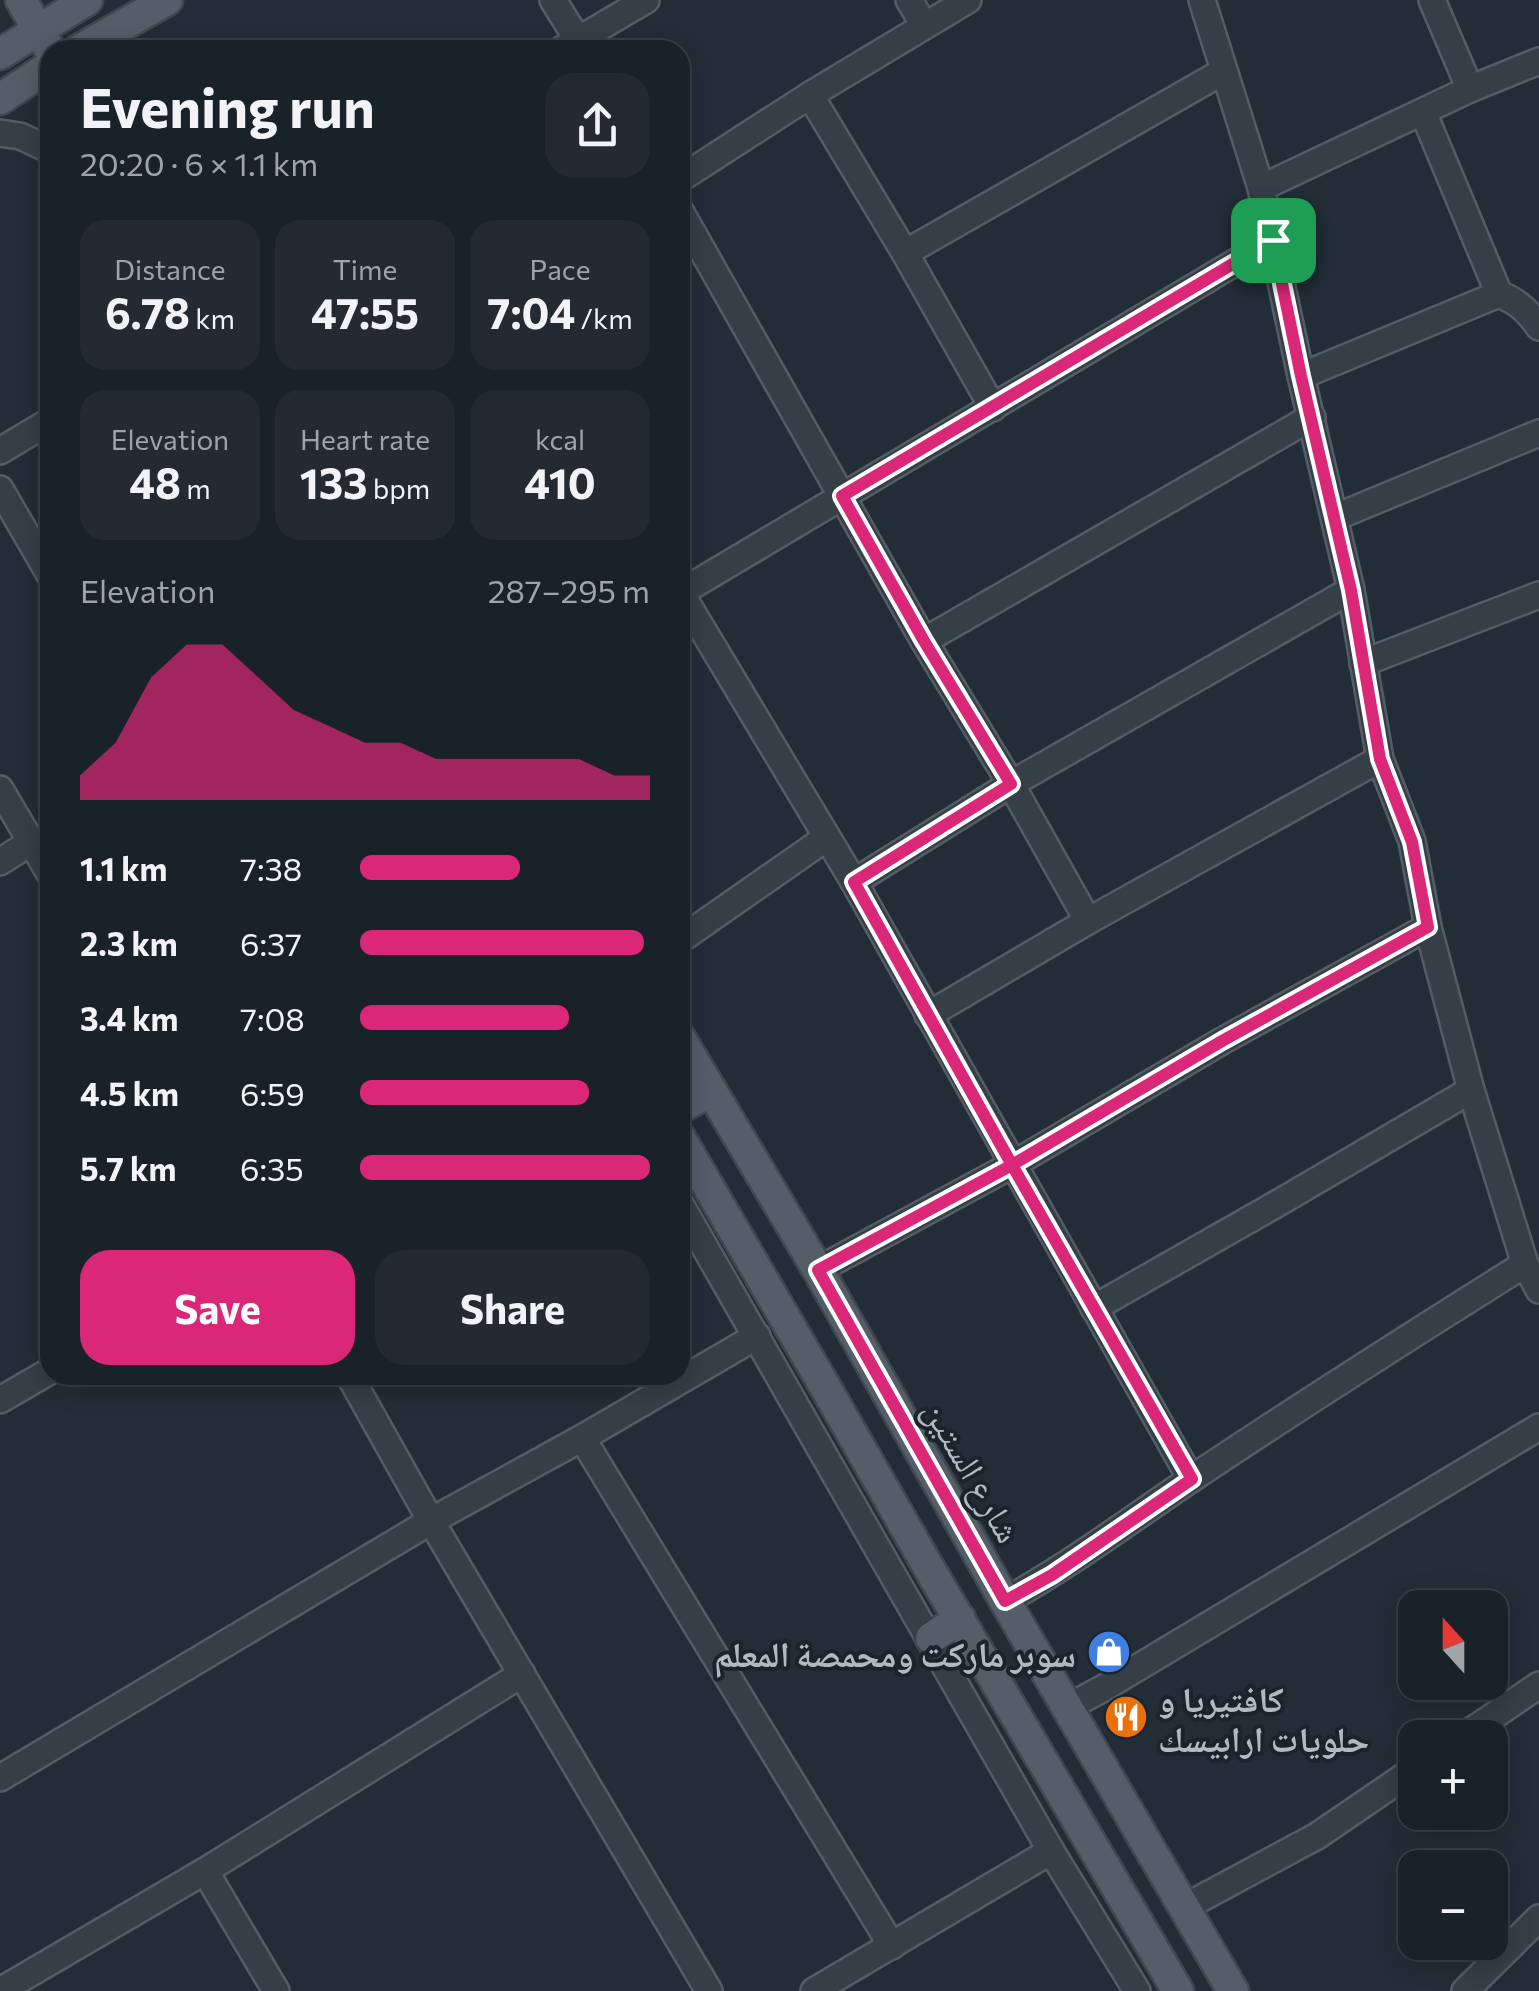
<!DOCTYPE html>
<html lang="en">
<head>
<meta charset="utf-8">
<style>
  :root { --surface:#1a2229; --page:#232a31; --text:#f1f3f6; --muted:#9fa4a8; --line:#383f46; --accent:#db2777 }
  body { margin:0; font-family:Commissioner,"Noto Naskh Arabic",sans-serif; background:var(--page); color:var(--text); height:100vh; display:flex; flex-direction:column; font-size:38px; white-space:nowrap }
  * { box-sizing:border-box; margin:0 }
  p { font-size:32px; color:var(--muted) }
  .icon { flex:none; width:55px; height:55px; fill:none; stroke:currentColor; stroke-width:2; stroke-linecap:round; stroke-linejoin:round }
  .map { position:relative; flex:1; overflow:hidden }
  .details { position:absolute; left:40px; top:40px; width:650px; height:1345px; display:flex; flex-direction:column; background:var(--surface); border-radius:30px; box-shadow:0 5px 25px #0003,0 0 0 2px var(--line) }
  .details>* { flex:none }
  .needle { width:65px; rotate:339deg }
  .fabs { position:absolute; left:1398px; top:1590px; display:grid; gap:20px }
  .fabs a { display:grid; place-items:center; width:110px; height:110px; border-radius:20px; background:var(--surface); box-shadow:0 5px 25px #0003,0 0 0 2px var(--line); font-size:50px }
  .pin { position:absolute; display:grid; place-items:center; width:85px; height:85px; color:#fff; margin:-42px; border-radius:20px; box-shadow:0 5px 15px #0006 }
  .round { display:grid; place-items:center; flex:none; width:105px; height:105px; border-radius:30px; background:var(--page) }
  .summary { display:flex; align-items:center; justify-content:space-between; height:170px; padding:0 40px }
  h1 { font-size:55px; font-weight:700; line-height:75px }
  .figures { display:grid; grid-template-columns:repeat(3,1fr); gap:15px; height:170px; padding:10px 40px }
  .figures div { display:grid; align-content:center; border-radius:25px; background:var(--page); text-align:center }
  .figures b { font-size:42px; font-weight:700 }
  .figures small { font-size:28px; font-weight:400 }
  .figures p { font-size:28px }
  .chart { height:280px; padding:20px 40px }
  .chart p { display:flex; justify-content:space-between }
  .chart svg { width:100%; height:180px; margin-top:10px; fill:var(--accent); opacity:.7 }
  .button { display:flex; gap:20px; margin-top:auto; padding:20px 40px }
  .button a { flex:1; height:115px; border-radius:30px; background:var(--accent); color:#fff; font-size:40px; font-weight:700; line-height:115px; text-align:center }
  .button a+a { background:var(--page); color:var(--text) }
  ul { padding:0 40px; list-style:none; font-size:32px }
  li { display:grid; grid-template-columns:160px 120px 1fr; align-items:center; height:75px }
  li i { height:25px; border-radius:12px; background:var(--accent) }
  .map>svg:first-child { display:block }
  .lines { fill:none; stroke-linecap:round; stroke-linejoin:round }
  .minor-casing { stroke:#535d65; stroke-width:30 }
  .major-casing { stroke:#3f4851; stroke-width:35 }
  .minor { stroke:#353f47; stroke-width:25 }
  .major { stroke:#535e68; stroke-width:30 }
  .route-casing { stroke:#fff; stroke-width:20 }
  .route { stroke:#db2777; stroke-width:12 }
  .labels { text-anchor:middle; dominant-baseline:central; stroke-width:8; stroke-linejoin:round; paint-order:stroke }
  .street-label { font-size:35px; fill:#b0bac4; stroke:#1b242c }
  .poi-label { font-size:35px; font-weight:bold; fill:#b0bac4; stroke:#1b242c; text-anchor:end }
</style>
</head>
<body>
<div class="map">
<svg width="1539" height="1991" viewBox="0 0 1539 1991">
  <rect width="100%" height="100%" fill="#222d37"/>
  <g class="lines">
    <!-- minor casing -->
    <g class="minor-casing">
      <g id="minor">
        <polyline points="553,0 584,50"/>
        <polyline points="909,0 924,25"/>
        <polyline points="1202,0 1261,188 1301,376 1351,590 1380,759 1412,841 1428,927 1471,1090 1525,1264 1539,1290"/>
        <polyline points="1432,0 1470,89"/>
        <polyline points="561,50 646,0"/>
        <polyline points="810,95 905,253 993,408"/>
        <path d="M1423,112l76,182c18,7 29,17 40,33"/>
        <polyline points="0,133 20,136 50,150"/>
        <polyline points="680,179 810,95 968,0"/>
        <polyline points="1261,188 1470,89 1539,61"/>
        <polyline points="680,211 924,641 1011,784 1088,921"/>
        <polyline points="905,253 1224,71"/>
        <polyline points="1301,376 1499,294"/>
        <polyline points="0,451 50,421"/>
        <polyline points="0,489 50,575"/>
        <polyline points="1336,517 1539,433"/>
        <polyline points="680,592 854,882 1191,1479"/>
        <polyline points="680,593 1273,240"/>
        <polyline points="924,641 1312,417"/>
        <polyline points="1363,663 1539,595"/>
        <polyline points="0,789 50,874"/>
        <polyline points="0,862 31,842"/>
        <polyline points="854,882 1011,784 1351,590"/>
        <polyline points="680,940 826,838"/>
        <polyline points="928,1015 1088,921 1380,759"/>
        <polyline points="680,1204 1051,1851 1137,1991"/>
        <polyline points="818,1270 1012,1165 1222,1041 1428,927"/>
        <polyline points="1094,1308 1280,1202 1471,1090"/>
        <polyline points="349,1375 431,1521 709,1991"/>
        <polyline points="0,1400 50,1371"/>
        <polyline points="582,1438 892,1946"/>
        <path d="M1005,1601c67,-37 128,-83 192,-126 108,-72 218,-142 328,-211"/>
        <polyline points="1068,1707 1102,1689 1539,1427"/>
        <polyline points="1461,1738 1539,1685"/>
        <polyline points="0,1778 431,1521 582,1438 757,1336"/>
        <polyline points="205,1871 276,1991"/>
        <polyline points="1185,1907 1317,1836 1415,1769"/>
        <polyline points="0,1991 205,1871 522,1674"/>
        <polyline points="814,1991 1051,1851"/>
        <polyline points="1465,1991 1539,1918"/>
      </g>
    </g>
    <!-- major casing -->
    <g class="major-casing">
      <g id="major">
        <polyline points="21,0 47,45"/>
        <polyline points="79,50 167,0"/>
        <polyline points="0,54 87,0"/>
        <polyline points="0,99 50,66"/>
        <polyline points="680,1038 818,1270 1005,1601 1233,1991"/>
        <polyline points="680,1108 711,1091"/>
        <polyline points="680,1138 831,1397 926,1563 1178,1991"/>
        <polyline points="931,1638 960,1619"/>
      </g>
    </g>
    <!-- minor -->
    <use href="#minor" class="minor"/>
    <!-- major -->
    <use href="#major" class="major"/>
  </g>
  <g class="lines">
    <!-- route casing -->
    <g class="route-casing">
      <polyline id="route" points="1273,240 842,496 924,641 1011,784 854,882 1012,1165 818,1270 1005,1601 1052,1575 1192,1479 1012,1165 1222,1041 1428,927 1412,842 1380,759 1351,590 1301,376 1273,240"/>
    </g>
    <!-- route -->
    <use href="#route" class="route"/>
  </g>
  <!-- icons -->
  <defs>
    <g id="shop-disc" transform="scale(2.25)"><circle r="9.5" fill="#3f7fe0" stroke="#1b242c"/><path d="M-5-2.5h2.3a2.7 3.5 0 0 1 5.4 0H5L5.5 6h-11ZM-1.5-2.5h3a1.5 2.3 0 0 0-3 0Z" fill="#fff"/></g>
    <g id="restaurant-disc" transform="scale(2.25)"><circle r="9.5" fill="#e8710a" stroke="#1b242c"/><path d="M-5-6h1v4h1v-4h1v4h1v-4h1v5L-1.5 .5V6h-2V.5L-5-1ZM5-6V6H3V1.5H1.5Q1.5-4 5-6Z" fill="#fff"/></g>
  </defs>
  <g fill-rule="evenodd">
    <use href="#shop-disc" x="1109" y="1652"/>
    <use href="#restaurant-disc" x="1126" y="1717"/>
  </g>
  <g class="labels">
    <!-- street labels -->
    <g class="street-label">
      <text transform="translate(974 1470) rotate(60)">شارع الستين</text>
    </g>
    <!-- poi labels -->
    <g class="poi-label">
      <text x="1076" y="1652">سوبر ماركت ومحمصة المعلم</text>
      <text x="1158" y="1697" text-anchor="start">كافتيريا و<tspan x="1158" dy="40">حلويات ارابيسك</tspan></text>
    </g>
  </g>
</svg>
<div class="fabs">
<a><svg class="needle" viewBox="-14 -14 28 28"><path d="M0-13l5 13h-10z" fill="#e53935"/><path d="M0 13l5-13h-10z" fill="#9fa4a8"/></svg></a>
<a>+</a>
<a>−</a>
</div>
<div class="pin" style="left:1273px;top:240px;background:#1e9e55"><svg class="icon" aria-label="arrive" viewBox="0 0 24 24"><path d="M6 21V4h12l-3 4 3 4H6"/></svg></div>
<section class="details">
<div class="summary"><div><h1>Evening run</h1><p>20:20 · 6 × 1.1 km</p></div><a class="round"><svg class="icon" aria-label="share" viewBox="0 0 24 24"><path d="M12 15V3M7 8l5-5 5 5M5 13v7h14v-7"/></svg></a></div>
<div class="figures">
<div><p>Distance</p><b>6.78<small> km</small></b></div>
<div><p>Time</p><b>47:55</b></div>
<div><p>Pace</p><b>7:04<small> /km</small></b></div>
</div>
<div class="figures">
<div><p>Elevation</p><b>48<small> m</small></b></div>
<div><p>Heart rate</p><b>133<small> bpm</small></b></div>
<div><p>kcal</p><b>410</b></div>
</div>
<div class="chart"><p><span>Elevation</span>287–295 m</p>
<svg viewBox="0 0 160 44" preserveAspectRatio="none"><path d="M0 44V38L10 30L20 14L30 6L40 6L50 14L60 22L70 26L80 30L90 30L100 34L110 34L120 34L130 34L140 34L150 38L160 38V44z"/></svg>
</div>
<ul>
<li><b>1.1 km</b>7:38<i style="width:55%"></i></li>
<li><b>2.3 km</b>6:37<i style="width:98%"></i></li>
<li><b>3.4 km</b>7:08<i style="width:72%"></i></li>
<li><b>4.5 km</b>6:59<i style="width:79%"></i></li>
<li><b>5.7 km</b>6:35<i style="width:100%"></i></li>
</ul>
<div class="button"><a>Save</a><a>Share</a></div>
</section>
</div>
</body>
</html>
